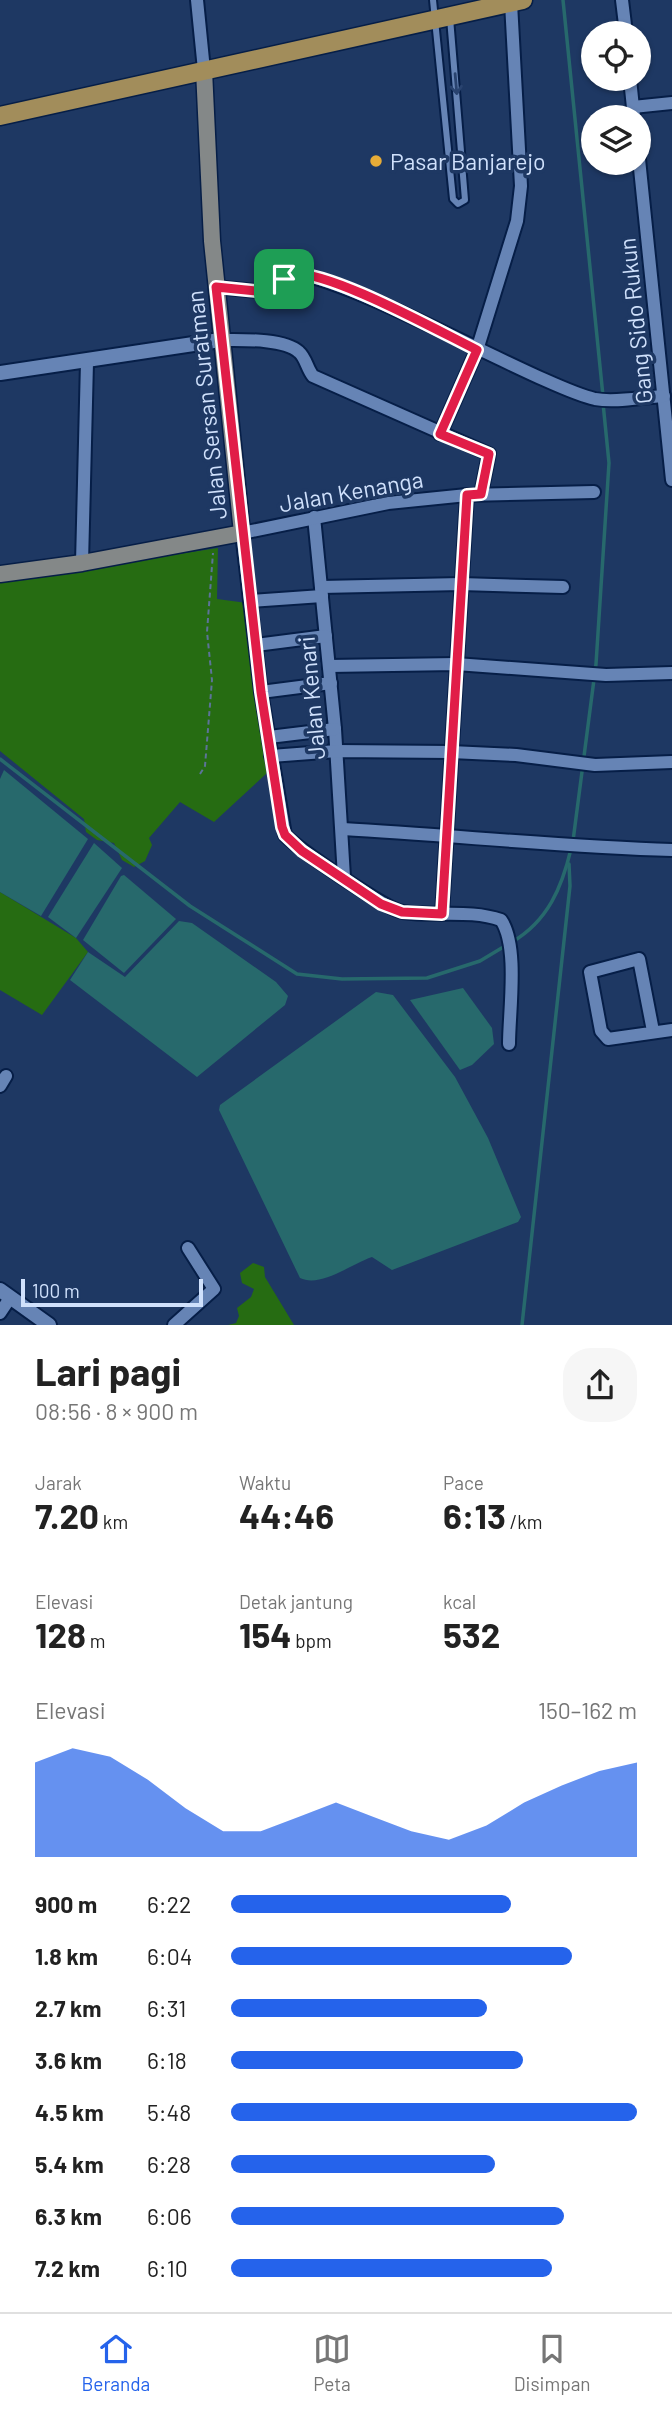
<!DOCTYPE html>
<html lang="id">
<head>
<meta charset="utf-8">
<style>
  :root { --surface:#fff; --page:#f6f6f6; --text:#222; --muted:#767676; --line:#e0e0e0; --accent:#2563eb }
  body { margin:0; font-family:Barlow,sans-serif; background:var(--page); color:var(--text); height:100vh; display:flex; flex-direction:column; font-size:26px; white-space:nowrap }
  * { box-sizing:border-box; margin:0 }
  p { font-size:23px; color:var(--muted) }
  .icon { flex:none; width:38px; height:38px; fill:none; stroke:currentColor; stroke-width:2; stroke-linecap:round; stroke-linejoin:round }
  .map { position:relative; height:1325px; overflow:hidden }
  .sheet { display:flex; flex-direction:column; background:var(--surface); flex:1 }
  .sheet>* { flex:none }
  .controls { position:absolute; left:581px; top:21px; display:grid; gap:14px }
  .controls a { display:grid; place-items:center; width:70px; height:70px; border-radius:50%; background:var(--surface); box-shadow:0 2px 5px #0004; font-size:35px }
  .scale { position:absolute; left:21px; bottom:18px; width:182px; box-sizing:border-box; padding-left:7px; border:4px solid #d0e1fc; border-top:0; font-size:19px; line-height:24px; white-space:nowrap; color:#d0e1fc; -webkit-text-stroke:5px #1e3863; paint-order:stroke }
  .pin { position:absolute; display:grid; place-items:center; width:60px; height:60px; color:#fff; margin:-30px; border-radius:14px; box-shadow:0 4px 10px #0006 }
  .round { display:grid; place-items:center; flex:none; width:74px; height:74px; border-radius:28px; background:var(--page) }
  .headline { display:flex; align-items:center; justify-content:space-between; height:119px; padding:0 35px }
  h1 { font-size:38px; font-weight:700; line-height:52px }
  .figures { display:grid; grid-template-columns:repeat(3,1fr); gap:10px; height:119px; padding:7px 35px }
  .figures div { display:grid; align-content:center }
  .figures b { font-size:35px; font-weight:700 }
  .figures small { font-size:19px; font-weight:400 }
  .figures p { font-size:19px }
  .chart { height:196px; padding:14px 35px }
  .chart p { display:flex; justify-content:space-between }
  .chart svg { width:100%; height:126px; margin-top:7px; fill:var(--accent); opacity:.7 }
  ul { padding:0 35px; list-style:none; font-size:23px }
  li { display:grid; grid-template-columns:112px 84px 1fr; align-items:center; height:52px }
  li i { height:18px; border-radius:9px; background:var(--accent) }
  .tabs { display:flex; justify-content:space-around; align-items:center; height:98px; border-top:2px solid var(--line); background:var(--surface); font-size:19px; color:var(--muted) }
  .tabs a { display:grid; justify-items:center; gap:4px }
  .tabs .active { color:var(--accent) }
  .map>svg:first-child { display:block }
  .green { fill:#266c12 }
  .water { fill:#27696c }
  .lines { fill:none; stroke-linecap:round; stroke-linejoin:round }
  .stream { stroke:#27696c; stroke-width:3.5 }
  .service-casing { stroke:#061e47; stroke-width:10 }
  .minor-casing { stroke:#061e47; stroke-width:16 }
  .tertiary-casing { stroke:#061e47; stroke-width:18 }
  .secondary-casing { stroke:#061e47; stroke-width:19 }
  .primary-casing { stroke:#061e47; stroke-width:21 }
  .path { stroke:#5c7399; stroke-width:2; stroke-dasharray:5 3.5; stroke-linecap:butt }
  .service { stroke:#6684b5; stroke-width:6 }
  .minor { stroke:#6684b5; stroke-width:12 }
  .tertiary { stroke:#6684b5; stroke-width:14 }
  .secondary { stroke:#848888; stroke-width:16 }
  .primary { stroke:#a28d5b; stroke-width:18 }
  .oneway { stroke:#29436f }
  .route-casing { stroke:#fff; stroke-width:14 }
  .route { stroke:#e11d48; stroke-width:9 }
  .poi-dot { fill:#e7ac37; stroke:#1e3863; stroke-width:2.5 }
  .labels { text-anchor:middle; dominant-baseline:central; stroke-width:7; stroke-linejoin:round; paint-order:stroke }
  .poi-label { font-size:23px; fill:#d0e1fc; stroke:#1e3863; text-anchor:start }
  .street-label { font-size:23px; fill:#d0e1fc; stroke:#1e3863 }
</style>
</head>
<body>
<div class="map">
<svg width="672" height="1325" viewBox="0 0 672 1325">
  <rect width="100%" height="100%" fill="#1e3863"/>
  <!-- green -->
  <g class="green">
    <polygon points="218,548 217,599 247,603 267,773 214,822 180,802 149,838 152,845 145,861 134,867 122,860 114,843 97,840 86,832 84,819 0,751 0,581"/>
    <polygon points="0,892 76,938 88,952 42,1015 0,990"/>
    <polygon points="253,1263 264,1267 265,1277 294,1325 228,1325 236,1323 239,1316 237,1308 251,1297 254,1289 242,1283 240,1273"/>
  </g>
  <!-- water -->
  <g class="water">
    <polygon points="4,770 88,839 41,916 0,892 0,779"/>
    <polygon points="94,843 122,868 76,938 48,917"/>
    <polygon points="124,875 176,919 124,973 83,940 121,876"/>
    <polygon points="179,921 192,923 276,982 288,996 285,1005 197,1077 70,980 88,952 125,977"/>
    <polygon points="463,988 492,1028 494,1044 472,1065 460,1070 410,1000"/>
    <path d="M376,992l17,3 62,82 33,61 33,79 -3,5 -126,48 -20,-13c-21,7 -51,31 -72,21l-81,-168 1,-5z"/>
  </g>
  <g class="lines">
    <!-- stream -->
    <g class="stream">
      <polyline points="563,0 603,396"/>
      <polyline points="0,759 190,906 297,974 342,979 427,978 480,961 505,946"/>
      <polyline points="573,841 596,664 609,463 603,403"/>
      <path d="M512,942c36,-21 50,-55 59,-93"/>
      <polyline points="522,1325 570,886 569,864"/>
    </g>
    <!-- service casing -->
    <g class="service-casing">
      <polyline id="service" points="433,0 453,199 458,204 465,200 450,18"/>
    </g>
    <!-- minor casing -->
    <g class="minor-casing">
      <g id="minor">
        <polyline points="197,0 204,70"/>
        <polyline points="622,0 626,33"/>
        <polyline points="630,79 634,117"/>
        <polyline points="633,107 672,103"/>
        <polyline points="639,159 672,480"/>
        <path d="M216,287l61,6 9,-17c33,-17 254,111 309,123 21,4 47,-2 69,-3"/>
        <path d="M220,340c20,0 64,-2 79,12 7,6 8,17 14,24l176,78 -8,40"/>
        <polyline points="440,434 477,350 517,221 521,186 511,3"/>
        <polyline points="314,517 335,729 344,877"/>
        <polyline points="82,563 87,362"/>
        <polyline points="321,587 461,584 563,587"/>
        <polyline points="250,601 322,596"/>
        <polyline points="256,645 326,636"/>
        <polyline points="329,666 456,664 606,675 672,673"/>
        <polyline points="261,692 331,683"/>
        <polyline points="269,737 335,729"/>
        <polyline points="271,756 337,751 451,752 516,755 595,765 672,762"/>
        <path d="M343,829c110,6 219,18 329,21"/>
        <polyline points="442,914 467,495"/>
        <polyline points="653,1031 639,959 590,972 601,1031 608,1039 672,1030"/>
        <path d="M509,1044c0,-32 10,-98 -8,-124 -31,-11 -66,-3 -98,-8 -16,-2 -105,-63 -118,-77l-24,-143 -19,-159 146,-30 79,-8 127,-3"/>
        <polyline points="0,1086 6,1076"/>
        <polyline points="0,1313 10,1298"/>
        <polyline points="174,1325 214,1289 188,1248"/>
      </g>
    </g>
    <!-- tertiary casing -->
    <g class="tertiary-casing">
      <g id="tertiary">
        <polyline points="0,373 220,340"/>
        <polyline points="0,1290 49,1325"/>
      </g>
    </g>
    <!-- secondary casing -->
    <g class="secondary-casing">
      <polyline id="secondary" points="0,574 82,563 242,533 212,241 204,70"/>
    </g>
    <!-- primary casing -->
    <g class="primary-casing">
      <polyline id="primary" points="0,116 523,0"/>
    </g>
    <!-- path -->
    <polyline class="path" points="200,774 205,766 212,680 207,632 213,553"/>
    <!-- service -->
    <use href="#service" class="service"/>
    <!-- minor -->
    <use href="#minor" class="minor"/>
    <!-- tertiary -->
    <use href="#tertiary" class="tertiary"/>
    <!-- secondary -->
    <use href="#secondary" class="secondary"/>
    <!-- primary -->
    <use href="#primary" class="primary"/>
  </g>
  <!-- one-way arrows -->
  <defs><path id="oneway-shaft" d="M-6 0H5M1.5-3L5.5 0L1.5 3" fill="none" stroke-width="1.6" stroke-linecap="round" stroke-linejoin="round" transform="scale(1.75)"/></defs>
  <use class="oneway" href="#oneway-shaft" transform="translate(456 84) rotate(85)"/>
  <g class="lines">
    <!-- route casing -->
    <g class="route-casing">
      <path id="route" d="M288,274c36,-7 152,58 189,76l-37,84 49,20 -8,40 -14,1 -25,419 -40,-2 -21,-8 -79,-53 -17,-16 -3,-8 -21,-135 -45,-405 61,6z"/>
    </g>
    <!-- route -->
    <use href="#route" class="route"/>
  </g>
  <!-- markers -->
  <circle class="poi-dot" cx="376" cy="161" r="7"/>
  <g class="labels">
    <!-- poi labels -->
    <g class="poi-label">
      <text x="390" y="161">Pasar Banjarejo</text>
    </g>
    <!-- street labels -->
    <g class="street-label">
      <text transform="translate(635 321) rotate(-96)">Gang Sido Rukun</text>
      <text transform="translate(206 405) rotate(-96)">Jalan Sersan Suratman</text>
      <text transform="translate(351 491) rotate(-10)">Jalan Kenanga</text>
      <text transform="translate(311 698) rotate(-95)">Jalan Kenari</text>
    </g>
  </g>
</svg>
<div class="controls">
<a><svg class="icon" aria-label="locate" viewBox="0 0 24 24"><circle cx="12" cy="12" r="6"/><path d="M12 2v4M12 18v4M2 12h4M18 12h4"/></svg></a>
<a><svg class="icon" aria-label="layers" viewBox="0 0 24 24"><path d="M12 4l9 5-9 5-9-5zM3 14l9 5 9-5"/></svg></a>
</div>
<div class="scale">100 m</div>
<div class="pin" style="left:284px;top:279px;background:#1e9e55"><svg class="icon" aria-label="arrive" viewBox="0 0 24 24"><path d="M6 21V4h12l-3 4 3 4H6"/></svg></div>
</div>
<section class="sheet">
<div class="headline"><div><h1>Lari pagi</h1><p>08:56 · 8 × 900 m</p></div><a class="round"><svg class="icon" aria-label="share" viewBox="0 0 24 24"><path d="M12 15V3M7 8l5-5 5 5M5 13v7h14v-7"/></svg></a></div>
<div class="figures">
<div><p>Jarak</p><b>7.20<small> km</small></b></div>
<div><p>Waktu</p><b>44:46</b></div>
<div><p>Pace</p><b>6:13<small> /km</small></b></div>
</div>
<div class="figures">
<div><p>Elevasi</p><b>128<small> m</small></b></div>
<div><p>Detak jantung</p><b>154<small> bpm</small></b></div>
<div><p>kcal</p><b>532</b></div>
</div>
<div class="chart"><p><span>Elevasi</span>150–162 m</p>
<svg viewBox="0 0 160 44" preserveAspectRatio="none"><path d="M0 44V11L10 6L20 9L30 17L40 27L50 35L60 35L70 30L80 25L90 30L100 35L110 38L120 33L130 25L140 19L150 14L160 11V44z"/></svg>
</div>
<ul>
<li><b>900 m</b>6:22<i style="width:69%"></i></li>
<li><b>1.8 km</b>6:04<i style="width:84%"></i></li>
<li><b>2.7 km</b>6:31<i style="width:63%"></i></li>
<li><b>3.6 km</b>6:18<i style="width:72%"></i></li>
<li><b>4.5 km</b>5:48<i style="width:100%"></i></li>
<li><b>5.4 km</b>6:28<i style="width:65%"></i></li>
<li><b>6.3 km</b>6:06<i style="width:82%"></i></li>
<li><b>7.2 km</b>6:10<i style="width:79%"></i></li>
</ul>
</section>
<nav class="tabs">
<a class="active"><svg class="icon" aria-label="home" viewBox="0 0 24 24"><path d="M3 11l9-7 9 7M6 9v11h12V9"/></svg>Beranda</a>
<a><svg class="icon" aria-label="map" viewBox="0 0 24 24"><path d="M3 6l6-2 6 2 6-2v14l-6 2-6-2-6 2zM9 4v14M15 6v14"/></svg>Peta</a>
<a><svg class="icon" aria-label="saved" viewBox="0 0 24 24"><path d="M7 4h10v16l-5-4-5 4z"/></svg>Disimpan</a>
</nav>
</body>
</html>
